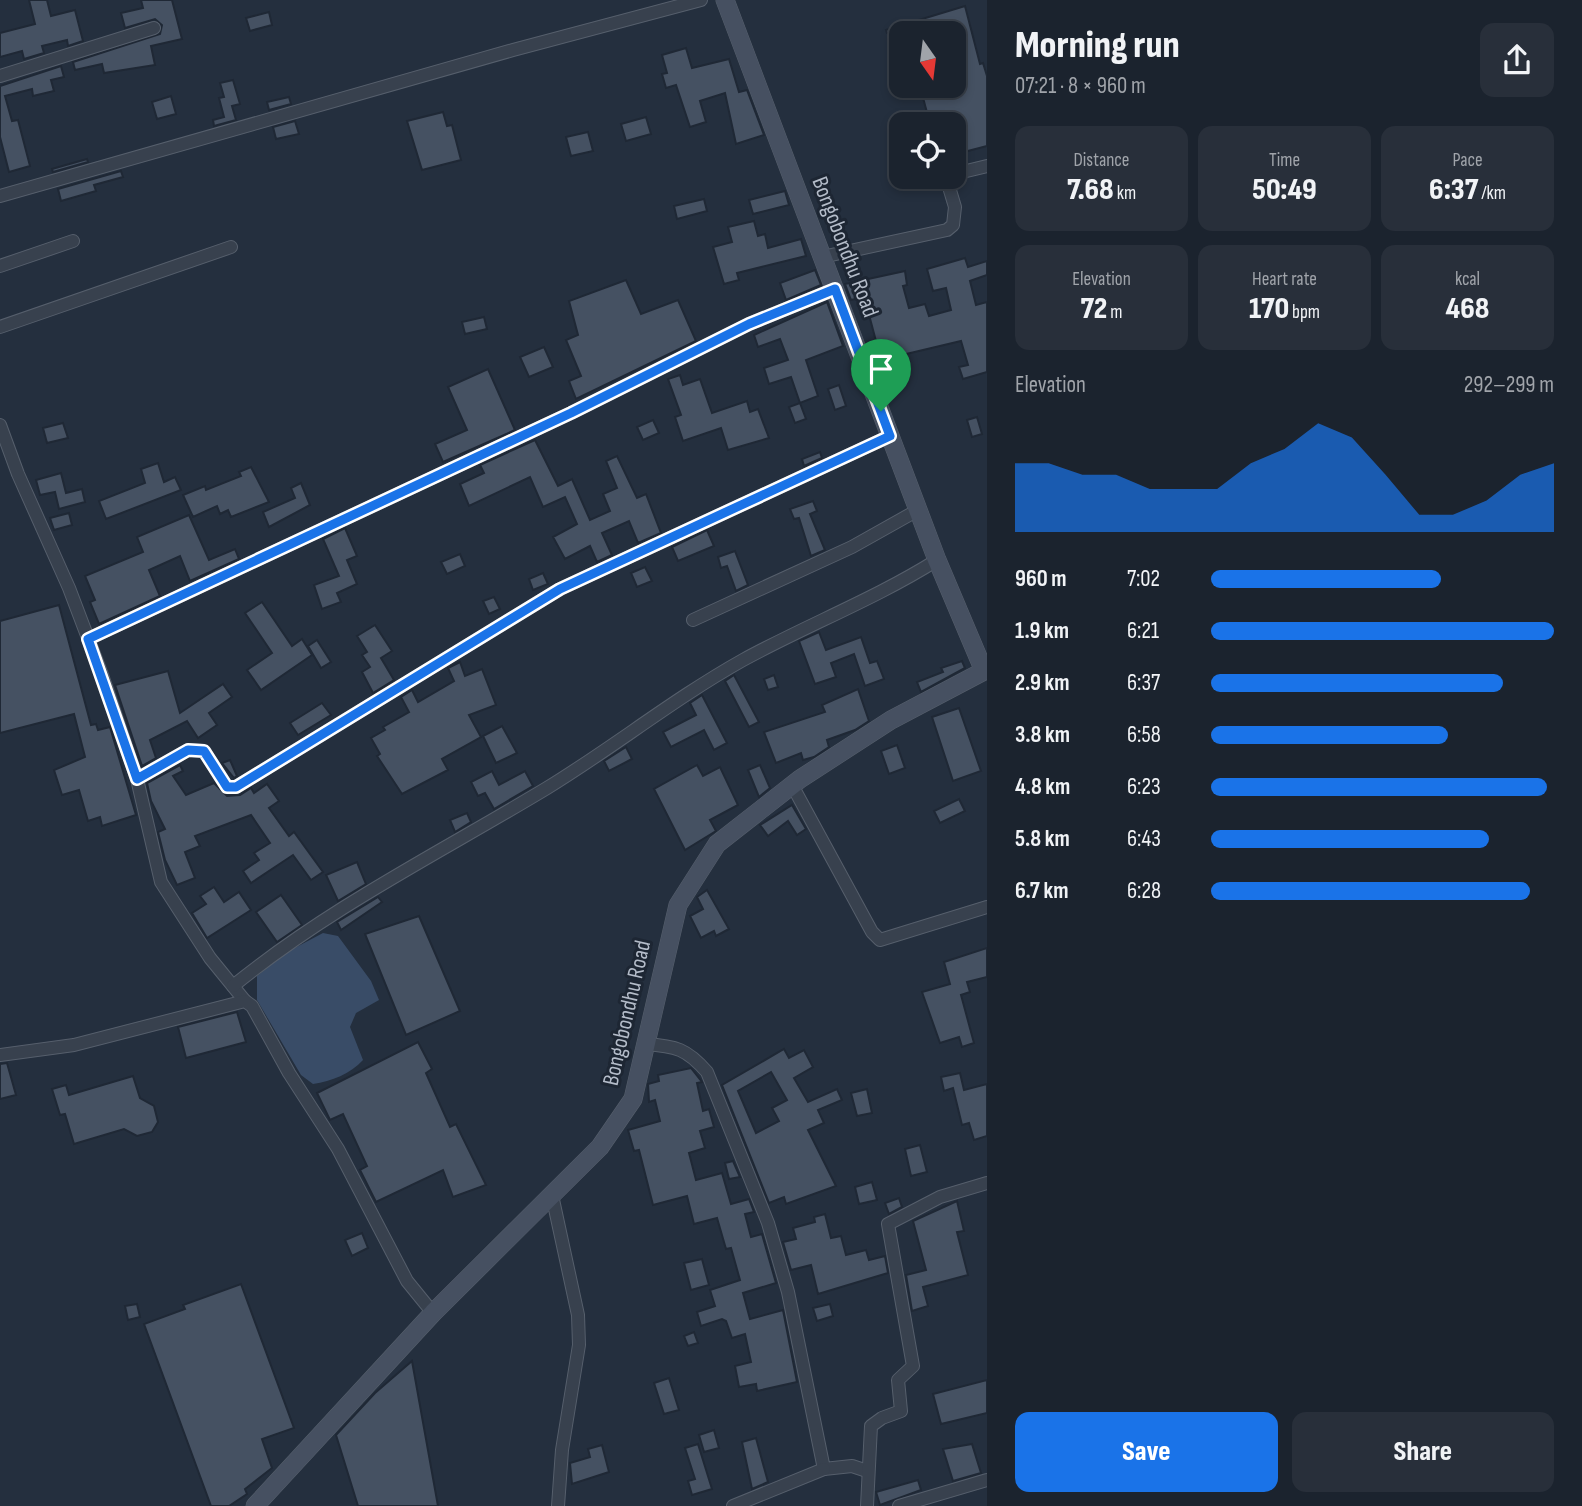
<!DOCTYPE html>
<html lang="en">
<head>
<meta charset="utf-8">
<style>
  :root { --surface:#1b232e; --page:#282f3a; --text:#f1f3f6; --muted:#a0a4aa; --line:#39404a; --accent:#1a73e8 }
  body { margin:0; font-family:"Sofia Sans Condensed",sans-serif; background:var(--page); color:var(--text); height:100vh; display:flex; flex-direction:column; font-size:26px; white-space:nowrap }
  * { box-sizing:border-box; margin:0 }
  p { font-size:23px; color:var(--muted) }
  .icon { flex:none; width:38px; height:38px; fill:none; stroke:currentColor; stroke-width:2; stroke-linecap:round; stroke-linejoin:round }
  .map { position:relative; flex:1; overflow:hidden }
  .sheet { display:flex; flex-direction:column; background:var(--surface); width:595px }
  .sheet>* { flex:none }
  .needle { width:46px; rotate:166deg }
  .buttons { position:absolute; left:889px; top:21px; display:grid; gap:14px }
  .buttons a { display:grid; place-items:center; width:77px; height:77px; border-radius:14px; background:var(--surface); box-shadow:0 4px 10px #0003,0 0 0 2px var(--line); font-size:35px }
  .pin { position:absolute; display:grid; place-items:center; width:60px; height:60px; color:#fff; margin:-72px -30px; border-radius:50% 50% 50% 0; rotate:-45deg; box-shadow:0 0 7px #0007 }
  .pin .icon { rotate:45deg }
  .round { display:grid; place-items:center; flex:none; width:74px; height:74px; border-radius:14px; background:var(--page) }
  .headline { display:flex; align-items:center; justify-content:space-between; height:119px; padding:0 28px }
  h1 { font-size:38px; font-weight:800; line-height:52px }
  .metrics { display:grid; grid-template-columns:repeat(3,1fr); gap:10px; height:119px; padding:7px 28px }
  .metrics div { display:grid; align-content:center; border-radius:14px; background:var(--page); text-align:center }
  .metrics b { font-size:30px; font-weight:800 }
  .metrics small { font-size:19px; font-weight:400 }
  .metrics p { font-size:19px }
  .chart { height:196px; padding:14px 28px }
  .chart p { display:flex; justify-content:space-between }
  .chart svg { width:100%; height:126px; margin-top:7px; fill:var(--accent); opacity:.7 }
  .button { display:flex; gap:14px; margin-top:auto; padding:14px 28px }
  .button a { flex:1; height:80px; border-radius:14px; background:var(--accent); color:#fff; font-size:28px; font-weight:800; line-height:80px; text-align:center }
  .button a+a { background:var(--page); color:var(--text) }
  ul { padding:0 28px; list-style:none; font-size:23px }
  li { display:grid; grid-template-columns:112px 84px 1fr; align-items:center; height:52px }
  li i { height:18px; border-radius:9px; background:var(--accent) }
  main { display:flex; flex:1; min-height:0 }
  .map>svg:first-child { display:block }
  .water { fill:#394c67 }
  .building { fill:#455162; stroke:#1f2835; stroke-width:2; fill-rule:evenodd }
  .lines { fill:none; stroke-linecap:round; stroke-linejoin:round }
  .street-casing { stroke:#565f6c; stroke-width:14 }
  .secondary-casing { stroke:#565f6c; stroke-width:19 }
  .street { stroke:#38414e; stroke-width:12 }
  .secondary { stroke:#465061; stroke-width:18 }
  .route-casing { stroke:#fff; stroke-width:14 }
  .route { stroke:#1a73e8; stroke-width:9 }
  .labels { text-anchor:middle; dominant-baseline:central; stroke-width:6; stroke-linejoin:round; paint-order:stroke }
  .street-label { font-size:23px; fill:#b4bcc9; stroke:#1d2633 }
</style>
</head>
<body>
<main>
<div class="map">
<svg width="987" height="1506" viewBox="0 0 987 1506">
  <rect width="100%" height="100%" fill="#242f3e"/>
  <!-- water -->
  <path class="water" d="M323,933l15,3 33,45 8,19 -23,13 -6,14 13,33c-13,14 -31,21 -50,24l-12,-9 -44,-75v-24l30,-24z"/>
  <!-- building -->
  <g class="building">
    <polygon points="29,0 47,0 51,16 75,10 83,41 68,46 67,40 42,46 44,53 24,59 22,51 0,57 0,33 35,24"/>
    <polygon points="141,0 172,0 182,39 151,46 155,65 104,73 102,64 75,70 73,62 160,34 162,25 155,19 125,28 121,13 143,8"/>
    <polygon points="965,6 980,64 983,63 987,76 987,146 964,152 953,113 929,120 922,94 940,89 939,86 954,86 954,33 947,33 946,30 935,33 887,33 886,30"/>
    <polygon points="269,12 272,25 250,31 246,18"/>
    <polygon points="686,48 692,68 729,59 739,92 747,90 764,135 736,144 725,93 700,101 706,122 690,127 676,85 666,88 662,74 667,73 662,55"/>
    <polygon points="61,66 64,77 51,80 54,91 33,96 32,89 5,96 12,121 18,120 30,166 9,172 0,137 0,86"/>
    <polygon points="233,80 240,104 232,106 236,120 214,126 213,120 224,117 219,98 224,97 220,83"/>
    <polygon points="171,96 176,114 157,119 152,102"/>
    <polygon points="289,97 291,104 269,110 267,102"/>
    <polygon points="443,112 447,126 452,125 461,160 422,170 407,121"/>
    <polygon points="646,117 651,134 626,141 621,124"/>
    <polygon points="295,121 299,134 276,139 273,127"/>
    <polygon points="588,132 593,151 571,156 566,137"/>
    <polygon points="87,159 88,162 53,172 52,169"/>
    <polygon points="121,171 123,177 94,185 96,191 61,201 58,189"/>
    <polygon points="785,191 789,205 753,214 749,200"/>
    <polygon points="704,199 707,211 677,219 674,206"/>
    <polygon points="754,221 758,236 765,234 768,248 801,239 806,256 737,273 739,280 724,284 713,247 732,242 728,227"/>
    <polygon points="965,258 968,267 987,261 987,275 970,281 976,305 987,302 987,372 963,379 959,367 968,365 961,341 881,360 868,311 864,312 860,298 851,300 845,284 905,271 907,285 903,286 909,308 925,304 929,316 951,310 946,288 933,291 927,269"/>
    <polygon points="815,270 821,285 786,300 780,283"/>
    <polygon points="626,280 641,314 678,300 696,341 576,399 569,381 581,376 566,340 578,335 569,301"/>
    <polygon points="827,302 843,346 806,360 818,396 800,403 791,377 769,384 764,368 788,360 780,339 758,347 754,335"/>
    <polygon points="484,317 487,329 465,334 462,322"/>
    <polygon points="544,347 553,367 529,377 520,357"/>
    <polygon points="488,369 515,430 443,462 435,444 467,430 448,387"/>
    <polygon points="680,375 683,385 700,379 712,413 747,401 750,412 758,409 769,438 728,450 721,428 683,441 675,417 681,415 668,379"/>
    <polygon points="839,385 846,406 835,410 828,389"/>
    <polygon points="800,403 806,419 795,423 789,407"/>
    <polygon points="977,417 982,434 972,437 967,420"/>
    <polygon points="653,420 659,433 643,440 637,427"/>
    <polygon points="63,423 68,438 47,443 43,428"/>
    <polygon points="535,440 558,486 572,479 590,520 610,511 603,494 617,488 606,461 617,456 637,498 646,494 661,533 638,543 629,521 602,533 612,555 597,562 590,546 565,559 553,537 577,524 565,497 543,507 530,477 469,506 460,484 484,473 480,465"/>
    <polygon points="820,452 822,458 804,466 802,459"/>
    <polygon points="158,463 164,482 175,477 181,490 106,519 99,501 145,483 141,469"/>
    <polygon points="251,467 269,502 231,517 228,510 220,514 217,506 193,517 183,495 205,486 206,490 241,476 239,472"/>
    <polygon points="61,473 66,493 82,489 85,502 59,509 55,492 40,495 36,480"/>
    <polygon points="301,483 310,505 269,527 263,512 295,498 291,488"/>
    <polygon points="813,501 817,511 810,514 825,550 811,556 799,518 794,519 790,509"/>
    <polygon points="69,513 72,525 54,530 50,518"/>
    <polygon points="189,515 209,560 235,549 239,559 190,581 180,556 149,570 160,596 99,624 90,602 95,600 85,576 143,552 137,537"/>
    <polygon points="345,528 357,556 347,560 357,584 337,593 341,602 322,609 314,585 339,576 323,539"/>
    <polygon points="707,530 714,546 678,561 672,547"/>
    <polygon points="735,551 748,585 736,591 727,566 721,568 718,557"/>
    <polygon points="460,554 465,566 447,574 441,562"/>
    <polygon points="645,567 652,581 637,587 631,573"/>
    <polygon points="543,573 548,584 533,590 529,579"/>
    <polygon points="494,597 500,609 489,614 483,601"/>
    <polygon points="262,602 292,646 302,639 312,655 261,690 247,670 272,653 245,613"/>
    <polygon points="59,605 91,725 96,724 98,730 110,727 136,815 102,826 100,817 88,821 79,790 62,795 54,770 85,757 74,714 0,733 0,621"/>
    <polygon points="375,625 392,651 381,658 394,680 373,693 362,672 370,667 362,655 367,652 357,636"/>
    <polygon points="819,632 826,650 861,637 870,663 877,661 884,679 865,686 854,654 831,663 836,677 815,684 799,641"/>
    <polygon points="317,640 331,662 321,668 308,646"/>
    <polygon points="962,661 965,668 921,692 917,682 943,672 941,668"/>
    <polygon points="460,662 465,676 482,669 496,705 469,715 481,737 442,759 448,770 402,794 377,756 380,754 371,738 385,730 383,727 409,712 401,697 412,690 418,702 454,681 448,668"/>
    <polygon points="168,671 180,713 223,684 232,697 209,713 217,725 198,738 187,721 150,740 156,758 142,766 115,685"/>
    <polygon points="734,675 759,722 749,727 725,681"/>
    <polygon points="774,675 778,687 768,690 764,679"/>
    <polygon points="858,689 869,721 855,730 827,740 829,747 814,757 803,760 801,753 776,763 764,732 825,712 822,705"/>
    <polygon points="702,695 727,743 714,750 704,730 671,747 663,732 696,715 690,703"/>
    <polygon points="322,703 331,715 298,735 290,723"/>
    <polygon points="959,708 981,771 953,781 932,717"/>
    <polygon points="502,726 517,753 496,763 483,736"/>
    <polygon points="897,745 905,768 889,774 881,751"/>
    <polygon points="626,747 632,759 609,771 604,761"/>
    <polygon points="230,760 237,776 234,778 222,763"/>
    <polygon points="180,765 183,771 173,776 186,795 214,783 227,796 240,795 251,788 254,793 267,784 279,801 269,808 289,836 294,832 323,872 311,880 293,855 251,883 243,871 259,860 254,853 270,843 251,815 195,836 200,846 185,852 195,878 177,885 165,860 158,832 165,829 151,801 147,783"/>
    <polygon points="697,765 703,776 720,767 738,805 710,820 716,831 685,850 654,789"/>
    <polygon points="760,765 770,788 759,797 748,770"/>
    <polygon points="492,771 499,785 525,771 533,786 494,809 485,793 478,796 471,782"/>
    <polygon points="959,799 965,811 940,823 934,811"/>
    <polygon points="792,805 806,829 797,835 788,821 768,836 760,825"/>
    <polygon points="467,813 471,822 455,832 450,820"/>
    <polygon points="357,862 366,884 338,901 326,875"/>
    <polygon points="214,887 224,902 239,892 251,910 207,938 192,913 206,904 200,896"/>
    <polygon points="707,890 729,929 716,936 714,931 701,938 690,916 703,909 697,897"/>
    <polygon points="281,895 302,925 277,942 256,912"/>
    <polygon points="378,897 382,902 341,930 337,922"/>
    <polygon points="419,916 460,1011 406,1035 365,934"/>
    <polygon points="987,948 987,977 967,982 970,992 961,995 974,1043 962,1047 959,1037 940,1043 922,992 950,984 944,962"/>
    <polygon points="237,1012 246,1042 186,1058 178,1027"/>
    <polygon points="418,1042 432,1069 426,1073 450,1127 456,1124 486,1185 453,1197 443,1170 376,1202 360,1170 367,1166 343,1114 330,1120 317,1093"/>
    <path d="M784,1049l5,9 15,-8 9,17 -19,11 14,24 29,-13 5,11 -24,10 6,13 -16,7 28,56 -50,18 -2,-7 -15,6 -47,-118zM771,1072l16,28 -15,8 7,13 -23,12 -18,-42z"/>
    <polygon points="7,1063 16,1095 0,1099 0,1064"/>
    <polygon points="691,1068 702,1082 697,1083 703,1111 709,1109 714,1127 700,1131 705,1148 689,1153 696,1180 722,1173 731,1204 749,1199 754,1212 745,1214 751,1237 762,1234 776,1283 743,1293 750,1319 783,1310 797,1382 757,1391 756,1384 739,1387 735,1366 751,1362 745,1334 732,1338 726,1321 722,1319 701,1326 697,1312 715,1306 710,1290 740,1280 731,1248 726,1249 717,1218 694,1224 687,1196 653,1205 639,1150 634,1151 628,1130 660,1121 655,1100 649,1102 648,1084 659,1081 658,1075"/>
    <polygon points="960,1073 964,1090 987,1084 987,1136 974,1140 969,1123 962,1125 953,1088 944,1091 941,1077"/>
    <polygon points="133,1076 140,1098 154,1106 158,1122 152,1132 137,1136 124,1129 74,1144 65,1114 60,1115 52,1089 66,1085 69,1095"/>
    <polygon points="867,1089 872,1113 857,1116 851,1093"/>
    <polygon points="920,1145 927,1172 911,1176 905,1149"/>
    <polygon points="733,1161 740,1177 729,1179 725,1163"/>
    <polygon points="872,1182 877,1200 859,1204 855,1187"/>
    <polygon points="899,1198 902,1207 889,1214 885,1203"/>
    <polygon points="957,1201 964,1231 957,1232 968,1275 923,1287 928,1306 912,1311 906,1275 926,1270 913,1221"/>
    <polygon points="825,1214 831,1238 841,1236 846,1255 866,1250 869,1260 885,1256 888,1273 818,1294 811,1265 791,1270 783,1242 796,1239 793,1228 815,1222 814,1217"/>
    <polygon points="362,1233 368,1248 352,1256 345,1240"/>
    <polygon points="702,1259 709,1285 691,1290 684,1263"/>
    <polygon points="241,1284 294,1428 262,1439 272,1468 245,1489 247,1494 229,1506 211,1506 144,1324 185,1309 183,1305"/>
    <polygon points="137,1304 140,1317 128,1320 125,1306"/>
    <polygon points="830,1304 833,1316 817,1321 813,1308"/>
    <polygon points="694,1332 698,1343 688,1346 684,1336"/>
    <polygon points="412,1361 438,1506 358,1506 336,1435 375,1393"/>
    <polygon points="669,1378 679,1410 664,1414 654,1383"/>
    <polygon points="987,1380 987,1413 941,1424 933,1394"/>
    <polygon points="714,1430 719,1448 704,1452 699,1435"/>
    <polygon points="756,1438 768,1482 752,1489 742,1442"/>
    <polygon points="698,1444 712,1489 692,1495 688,1481 695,1479 685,1448"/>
    <polygon points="972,1444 981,1473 953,1481 943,1449"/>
    <polygon points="602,1445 609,1472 572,1484 570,1463 590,1457 588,1449"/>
    <polygon points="918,1480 921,1490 880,1505 876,1492"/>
  </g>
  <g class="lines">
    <!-- street casing -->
    <g class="street-casing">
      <g id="street">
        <polyline points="0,76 154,28"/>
        <polyline points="954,174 987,166"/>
        <polyline points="0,196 513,50 701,0"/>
        <polyline points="822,257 947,230 953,225 955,207 946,177"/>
        <polyline points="0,266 73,241"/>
        <polyline points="0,327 231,247"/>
        <polyline points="0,425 18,474 69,588 102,675 137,779 161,882 210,958 245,1001"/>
        <polyline points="693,620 852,547 918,510"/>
        <polyline points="88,639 571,413 749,324 835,289"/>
        <polyline points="137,779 188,750 204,751 227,787 236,787 560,589 890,436"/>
        <polyline points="792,785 872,932 880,940 987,907"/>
        <path d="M233,986c97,-79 208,-134 314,-198 67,-41 128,-90 196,-128 64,-35 132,-61 194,-100"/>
        <path d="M645,1044c31,2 42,5 62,28l61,151 20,69 36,177 28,-3 15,5"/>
        <polyline points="0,1055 74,1045 245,1001 252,1006 289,1073 338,1149 407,1281 433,1313"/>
        <polyline points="552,1195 578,1315 579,1345 562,1450 558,1506"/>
        <polyline points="733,1506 824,1469"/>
        <polyline points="867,1506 871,1426 882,1418 901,1411 898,1380 913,1366 888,1224 940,1197 987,1183"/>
        <polyline points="899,1506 987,1480"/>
      </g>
    </g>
    <!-- secondary casing -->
    <g class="secondary-casing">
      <polyline id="secondary" points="255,1506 433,1313 600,1147 633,1099 678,905 717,844 800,779 891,720 984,671 937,560 725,0"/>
    </g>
    <!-- street -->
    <use href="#street" class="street"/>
    <!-- secondary -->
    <use href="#secondary" class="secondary"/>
  </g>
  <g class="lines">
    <!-- route casing -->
    <g class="route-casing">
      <polygon id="route" points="835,289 890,436 560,589 236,787 227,787 204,751 188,750 137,779 88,639 571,413 749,324"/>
    </g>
    <!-- route -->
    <use href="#route" class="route"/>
  </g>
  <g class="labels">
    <!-- street labels -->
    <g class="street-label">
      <text transform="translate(845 247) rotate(69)">Bongobondhu Road</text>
      <text transform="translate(627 1013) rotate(-77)">Bongobondhu Road</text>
    </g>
  </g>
</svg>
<div class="buttons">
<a><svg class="needle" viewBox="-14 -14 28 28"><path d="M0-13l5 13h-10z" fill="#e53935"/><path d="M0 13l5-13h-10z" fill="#a0a4aa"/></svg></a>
<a><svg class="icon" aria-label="locate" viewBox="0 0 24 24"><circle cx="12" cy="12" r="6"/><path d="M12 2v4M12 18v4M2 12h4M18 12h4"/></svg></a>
</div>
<div class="pin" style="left:881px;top:411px;background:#1e9e55"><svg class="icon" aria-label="arrive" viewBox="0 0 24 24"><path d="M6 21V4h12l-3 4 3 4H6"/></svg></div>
</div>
<section class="sheet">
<div class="headline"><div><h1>Morning run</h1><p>07:21 · 8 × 960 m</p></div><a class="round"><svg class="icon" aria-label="share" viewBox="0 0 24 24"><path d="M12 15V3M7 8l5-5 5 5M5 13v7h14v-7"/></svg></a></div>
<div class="metrics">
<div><p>Distance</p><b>7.68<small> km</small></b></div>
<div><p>Time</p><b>50:49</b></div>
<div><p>Pace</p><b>6:37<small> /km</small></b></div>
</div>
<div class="metrics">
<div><p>Elevation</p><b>72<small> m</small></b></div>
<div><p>Heart rate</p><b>170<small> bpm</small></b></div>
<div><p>kcal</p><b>468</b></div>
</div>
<div class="chart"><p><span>Elevation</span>292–299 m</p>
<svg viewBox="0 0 160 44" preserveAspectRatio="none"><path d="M0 44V20L10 20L20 24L30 24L40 29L50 29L60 29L70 20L80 15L90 6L100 11L110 24L120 38L130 38L140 33L150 24L160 20V44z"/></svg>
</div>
<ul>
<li><b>960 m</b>7:02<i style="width:67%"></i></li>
<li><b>1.9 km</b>6:21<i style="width:100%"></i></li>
<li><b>2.9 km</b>6:37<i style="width:85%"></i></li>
<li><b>3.8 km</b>6:58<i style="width:69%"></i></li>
<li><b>4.8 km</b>6:23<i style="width:98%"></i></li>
<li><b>5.8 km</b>6:43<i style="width:81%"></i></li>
<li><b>6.7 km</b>6:28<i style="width:93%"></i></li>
</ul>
<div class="button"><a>Save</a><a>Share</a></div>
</section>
</main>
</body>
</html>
